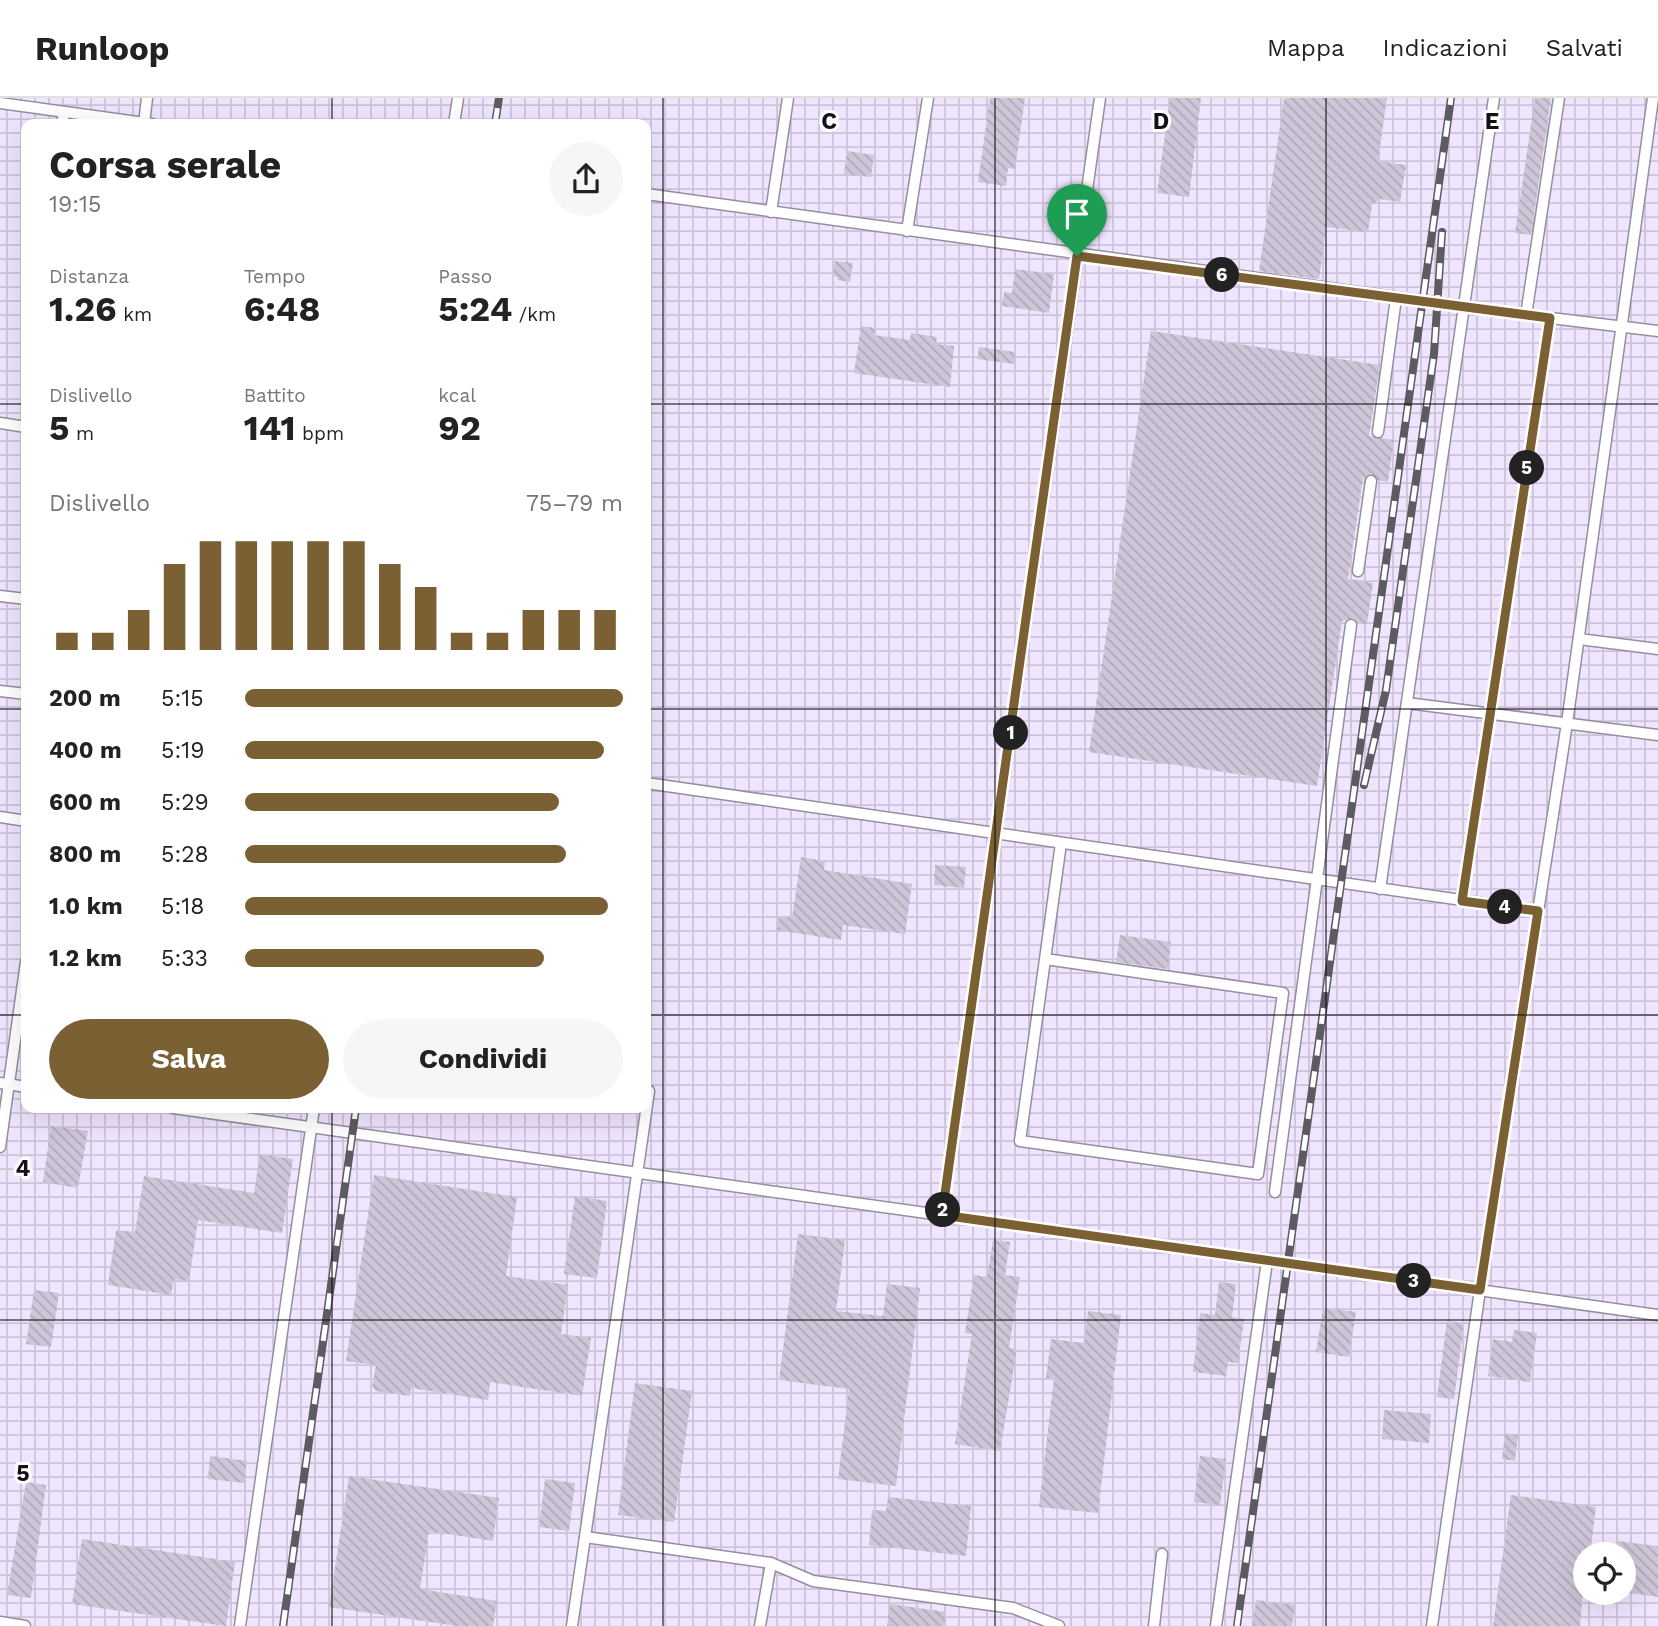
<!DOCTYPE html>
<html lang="it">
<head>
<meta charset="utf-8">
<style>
  :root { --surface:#fff; --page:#f6f6f6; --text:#222; --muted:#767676; --line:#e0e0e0; --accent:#7a6032 }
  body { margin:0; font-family:"Work Sans",sans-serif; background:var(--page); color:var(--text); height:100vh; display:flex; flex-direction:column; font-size:26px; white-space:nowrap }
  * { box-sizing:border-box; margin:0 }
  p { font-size:23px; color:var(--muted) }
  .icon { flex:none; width:38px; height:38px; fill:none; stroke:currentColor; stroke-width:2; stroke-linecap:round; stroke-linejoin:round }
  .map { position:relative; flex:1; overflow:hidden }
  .drawer { position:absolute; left:21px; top:21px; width:630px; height:994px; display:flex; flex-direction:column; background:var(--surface); border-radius:14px; box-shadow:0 7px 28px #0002 }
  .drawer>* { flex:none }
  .controls { position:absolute; left:1573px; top:1444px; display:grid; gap:14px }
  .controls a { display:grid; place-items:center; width:63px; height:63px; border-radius:50%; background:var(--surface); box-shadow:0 7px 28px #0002; font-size:35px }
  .pin { position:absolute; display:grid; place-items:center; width:60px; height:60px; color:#fff; margin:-72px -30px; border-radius:50% 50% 50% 0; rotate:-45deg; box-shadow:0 0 7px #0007 }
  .pin .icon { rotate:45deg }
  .km { position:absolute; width:35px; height:35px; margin:-18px; border-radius:50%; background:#222; color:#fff; font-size:19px; line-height:35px; text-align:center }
  .round { display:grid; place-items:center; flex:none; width:74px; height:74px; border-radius:37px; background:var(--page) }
  .summary { display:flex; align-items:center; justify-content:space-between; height:119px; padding:0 28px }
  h1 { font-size:38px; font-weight:700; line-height:52px }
  .metrics { display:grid; grid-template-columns:repeat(3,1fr); gap:10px; height:119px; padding:7px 28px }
  .metrics div { display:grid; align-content:center }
  .metrics b { font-size:35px; font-weight:700 }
  .metrics small { font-size:19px; font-weight:400 }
  .metrics p { font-size:19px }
  .chart { height:196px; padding:14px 28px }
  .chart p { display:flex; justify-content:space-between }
  .chart svg { width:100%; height:126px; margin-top:7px; stroke:var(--accent); stroke-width:6 }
  .primary-button { display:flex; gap:14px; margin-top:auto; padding:14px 28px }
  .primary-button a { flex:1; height:80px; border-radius:42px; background:var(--accent); color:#fff; font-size:28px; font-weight:700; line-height:80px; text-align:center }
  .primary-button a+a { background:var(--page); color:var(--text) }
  ul { padding:0 28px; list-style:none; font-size:23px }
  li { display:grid; grid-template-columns:112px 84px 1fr; align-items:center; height:52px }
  li i { height:18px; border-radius:9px; background:var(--accent) }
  header { display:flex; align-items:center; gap:42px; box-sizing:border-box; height:98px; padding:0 35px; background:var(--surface); border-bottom:2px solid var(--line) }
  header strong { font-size:33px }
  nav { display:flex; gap:38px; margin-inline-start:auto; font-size:24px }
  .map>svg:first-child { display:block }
  .industrial { fill:url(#industrial-grid); fill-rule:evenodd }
  .building { fill:url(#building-back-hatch) }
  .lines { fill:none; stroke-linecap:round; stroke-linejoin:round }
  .service-casing { stroke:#968e9f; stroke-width:13 }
  .service { stroke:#fff; stroke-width:10 }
  .rail-casing { stroke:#5d5a62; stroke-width:8 }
  .rail { stroke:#fff; stroke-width:5; stroke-dasharray:16; stroke-linecap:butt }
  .route-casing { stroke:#fff; stroke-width:14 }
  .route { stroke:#7a6032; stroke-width:9 }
  .grid { fill:none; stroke:#131117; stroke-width:2; stroke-opacity:0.55 }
  .grid-label { font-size:23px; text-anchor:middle; font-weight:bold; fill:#131117; stroke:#fff; stroke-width:6; stroke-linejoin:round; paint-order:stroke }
</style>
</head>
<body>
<header>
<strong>Runloop</strong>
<nav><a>Mappa</a><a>Indicazioni</a><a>Salvati</a></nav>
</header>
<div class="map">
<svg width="1658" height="1528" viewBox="0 0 1658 1528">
  <defs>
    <pattern id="industrial-grid" width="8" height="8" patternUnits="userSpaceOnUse" patternTransform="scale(1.75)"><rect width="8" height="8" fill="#f0e5fe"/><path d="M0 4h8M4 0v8" fill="none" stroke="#cdc3d9"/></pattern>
    <pattern id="building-back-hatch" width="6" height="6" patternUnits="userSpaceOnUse" patternTransform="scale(1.75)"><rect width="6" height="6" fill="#cec6d8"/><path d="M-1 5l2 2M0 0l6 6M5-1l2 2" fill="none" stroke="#b0a9b9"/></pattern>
  </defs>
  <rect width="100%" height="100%" fill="#f6f1fd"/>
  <!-- industrial -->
  <path class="industrial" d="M0,0h1658v1528h-1658zM26,26h620v984h-620zM1586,1456h38v38h-38z"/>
  <!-- building -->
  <g class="building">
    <polygon points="990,0 1025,0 1015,71 1008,70 1006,88 978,84"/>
    <polygon points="1170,0 1201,0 1189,99 1157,95"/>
    <polygon points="1284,0 1387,0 1378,63 1406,67 1400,104 1380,101 1372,107 1368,134 1326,129 1319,181 1259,173"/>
    <polygon points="1535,0 1551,0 1531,137 1515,135"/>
    <polygon points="847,53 874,57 871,79 844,76"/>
    <polygon points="835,163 853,165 850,184 837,182 838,179 833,178"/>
    <polygon points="1015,171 1054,176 1049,215 1002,208 1004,194 1012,195"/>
    <polygon points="861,228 875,230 874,237 910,242 911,235 937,239 936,246 954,248 950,289 854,275"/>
    <polygon points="1151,233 1380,267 1369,338 1394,342 1388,384 1378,382 1371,376 1363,380 1348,481 1373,485 1367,526 1358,525 1353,520 1342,523 1317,688 1089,654"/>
    <polygon points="979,249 1015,254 1014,266 977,261"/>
    <polygon points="801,759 825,763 824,772 912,786 905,836 843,827 841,842 777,832 779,818 792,820"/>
    <polygon points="935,767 966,769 964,790 934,787"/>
    <polygon points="1120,837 1171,844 1168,871 1116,864"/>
    <polygon points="51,1028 88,1033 78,1090 43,1084"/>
    <polygon points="260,1056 293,1061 282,1135 198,1122 189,1183 174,1181 171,1197 108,1187 116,1132 135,1134 144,1078 254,1095"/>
    <polygon points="374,1077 517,1099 506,1178 568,1187 561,1236 591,1240 582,1298 490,1284 488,1302 411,1290 410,1298 376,1293 372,1289 376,1267 346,1263"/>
    <polygon points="575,1098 607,1103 597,1180 564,1176"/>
    <polygon points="798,1136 845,1142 836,1213 883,1218 887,1186 920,1190 896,1388 838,1381 849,1291 779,1282"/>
    <polygon points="993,1142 1010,1144 1005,1177 1020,1179 1009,1250 1017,1251 1000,1353 955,1346 972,1236 965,1235 974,1177 987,1179"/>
    <polygon points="1219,1184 1236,1186 1232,1219 1244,1221 1238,1265 1228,1264 1226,1278 1193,1274 1200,1215 1215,1217"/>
    <polygon points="34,1192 59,1195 51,1249 26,1246"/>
    <polygon points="1323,1210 1356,1214 1349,1259 1316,1254"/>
    <polygon points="1088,1213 1121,1217 1098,1415 1039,1409 1054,1280 1046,1280 1051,1241 1084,1245"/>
    <polygon points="1447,1223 1464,1225 1454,1301 1437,1299"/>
    <polygon points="1514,1232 1537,1235 1530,1284 1488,1278 1493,1241 1512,1244"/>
    <polygon points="635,1285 692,1293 674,1424 618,1417"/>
    <polygon points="1384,1312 1431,1316 1429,1345 1382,1341"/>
    <polygon points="1505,1335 1518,1337 1515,1363 1502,1361"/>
    <polygon points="210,1358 247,1363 244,1385 208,1381"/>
    <polygon points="1200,1358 1226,1361 1220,1407 1194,1404"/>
    <polygon points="349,1378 499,1400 493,1443 429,1433 420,1491 497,1503 493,1528 457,1528 329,1509"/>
    <polygon points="545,1381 575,1385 569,1433 539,1429"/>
    <polygon points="26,1384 46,1387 31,1500 7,1497"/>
    <polygon points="1511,1397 1596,1409 1590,1456 1586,1456 1580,1528 1493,1528"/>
    <polygon points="888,1399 971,1408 966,1458 869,1447 872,1412 886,1413"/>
    <polygon points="82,1441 235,1464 226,1528 72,1506"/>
    <polygon points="1616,1443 1658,1448 1658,1499 1624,1494 1624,1456 1615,1456"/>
    <polygon points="1256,1502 1295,1507 1292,1528 1252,1528"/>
    <polygon points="890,1506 946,1514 944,1528 887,1528"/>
  </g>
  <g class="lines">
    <!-- service casing -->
    <g class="service-casing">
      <g id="service">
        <polyline points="1559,0 1526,217 1658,233"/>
        <polyline points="0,5 152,26"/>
        <polyline points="62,26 64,14"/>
        <polyline points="144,26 147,0"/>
        <polyline points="454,26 458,0"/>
        <polyline points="646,96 1526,217"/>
        <polyline points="771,114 788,0"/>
        <polyline points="907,133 928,0"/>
        <polyline points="0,325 26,329"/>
        <polyline points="1378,334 1396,200"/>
        <polyline points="1358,473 1371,383"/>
        <polyline points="0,498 26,501"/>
        <polyline points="1579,541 1658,551"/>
        <polyline points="0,593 26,596"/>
        <polyline points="1407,605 1658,637"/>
        <polyline points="646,685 1538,813"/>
        <polyline points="0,719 26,723"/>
        <polyline points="1380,791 1494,0"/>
        <polyline points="1462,803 1550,220"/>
        <polyline points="1045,861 1283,895 1258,1076 1020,1043 1061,745"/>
        <polyline points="0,985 26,989"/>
        <polyline points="173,1010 1658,1217"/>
        <polyline points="0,1049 26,864"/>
        <polyline points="1275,1094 1351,527"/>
        <polyline points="942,1117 1100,0"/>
        <polyline points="585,1439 649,993"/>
        <polyline points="771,1465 813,1483 1013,1510 1059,1528"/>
        <polyline points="0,1524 25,1528"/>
        <polyline points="240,1528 314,1010"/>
        <polyline points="572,1528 585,1439 771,1465 760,1528"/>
        <polyline points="1154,1528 1162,1456"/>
        <polyline points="1216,1528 1267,1163"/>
        <polyline points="1432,1528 1480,1192 1567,625 1653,0"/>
      </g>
    </g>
    <!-- service -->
    <use href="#service" class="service"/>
    <!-- rail casing -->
    <g class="rail-casing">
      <g id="rail">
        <polyline points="495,26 499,0"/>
        <polyline points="1364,687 1386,592 1434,256 1442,134"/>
        <polyline points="283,1528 356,1010"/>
        <polyline points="1237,1528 1451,0"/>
      </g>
    </g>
    <!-- rail -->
    <use href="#rail" class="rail"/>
  </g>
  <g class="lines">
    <!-- route casing -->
    <g class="route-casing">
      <polygon id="route" points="1077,158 1550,220 1462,803 1538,813 1480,1192 942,1117"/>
    </g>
    <!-- route -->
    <use href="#route" class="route"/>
  </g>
  <!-- grid -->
  <path class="grid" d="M332,0v26M663,0v1528M995,0v1528M1326,0v1528M0,306h26M646,306h1012M0,611h26M646,611h1012M0,917h26M646,917h1012M332,1010v518M0,1222h1658"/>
  <g class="grid-label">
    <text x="829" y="31">C</text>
    <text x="1161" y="31">D</text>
    <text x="1492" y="31">E</text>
    <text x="23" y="1078">4</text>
    <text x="23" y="1383">5</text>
  </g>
</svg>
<div class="controls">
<a><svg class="icon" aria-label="locate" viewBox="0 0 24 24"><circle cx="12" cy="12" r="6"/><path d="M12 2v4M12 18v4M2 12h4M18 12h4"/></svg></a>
</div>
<div class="pin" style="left:1077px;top:158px;background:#1e9e55"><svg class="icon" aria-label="arrive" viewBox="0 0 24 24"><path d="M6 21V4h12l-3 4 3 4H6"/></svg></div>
<b class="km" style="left:1011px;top:635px">1</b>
<b class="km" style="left:943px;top:1112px">2</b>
<b class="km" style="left:1414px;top:1183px">3</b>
<b class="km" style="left:1505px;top:809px">4</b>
<b class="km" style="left:1527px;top:370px">5</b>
<b class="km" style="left:1222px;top:177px">6</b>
<section class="drawer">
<div class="summary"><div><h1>Corsa serale</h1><p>19:15</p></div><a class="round"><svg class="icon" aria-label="share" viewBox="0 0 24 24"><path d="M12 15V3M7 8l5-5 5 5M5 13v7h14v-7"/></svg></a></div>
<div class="metrics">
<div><p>Distanza</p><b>1.26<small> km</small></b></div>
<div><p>Tempo</p><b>6:48</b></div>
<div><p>Passo</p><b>5:24<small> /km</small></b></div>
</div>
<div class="metrics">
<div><p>Dislivello</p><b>5<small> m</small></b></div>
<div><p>Battito</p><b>141<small> bpm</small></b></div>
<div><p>kcal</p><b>92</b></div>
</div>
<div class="chart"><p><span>Dislivello</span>75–79 m</p>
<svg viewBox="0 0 160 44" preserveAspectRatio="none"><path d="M5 44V38M15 44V38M25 44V30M35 44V14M45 44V6M55 44V6M65 44V6M75 44V6M85 44V6M95 44V14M105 44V22M115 44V38M125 44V38M135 44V30M145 44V30M155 44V30"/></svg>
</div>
<ul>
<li><b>200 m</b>5:15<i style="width:100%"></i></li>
<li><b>400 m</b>5:19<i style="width:95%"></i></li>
<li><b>600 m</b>5:29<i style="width:83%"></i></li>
<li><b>800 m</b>5:28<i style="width:85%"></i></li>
<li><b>1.0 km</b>5:18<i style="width:96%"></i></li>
<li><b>1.2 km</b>5:33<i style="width:79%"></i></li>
</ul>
<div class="primary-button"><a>Salva</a><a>Condividi</a></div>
</section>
</div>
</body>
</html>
